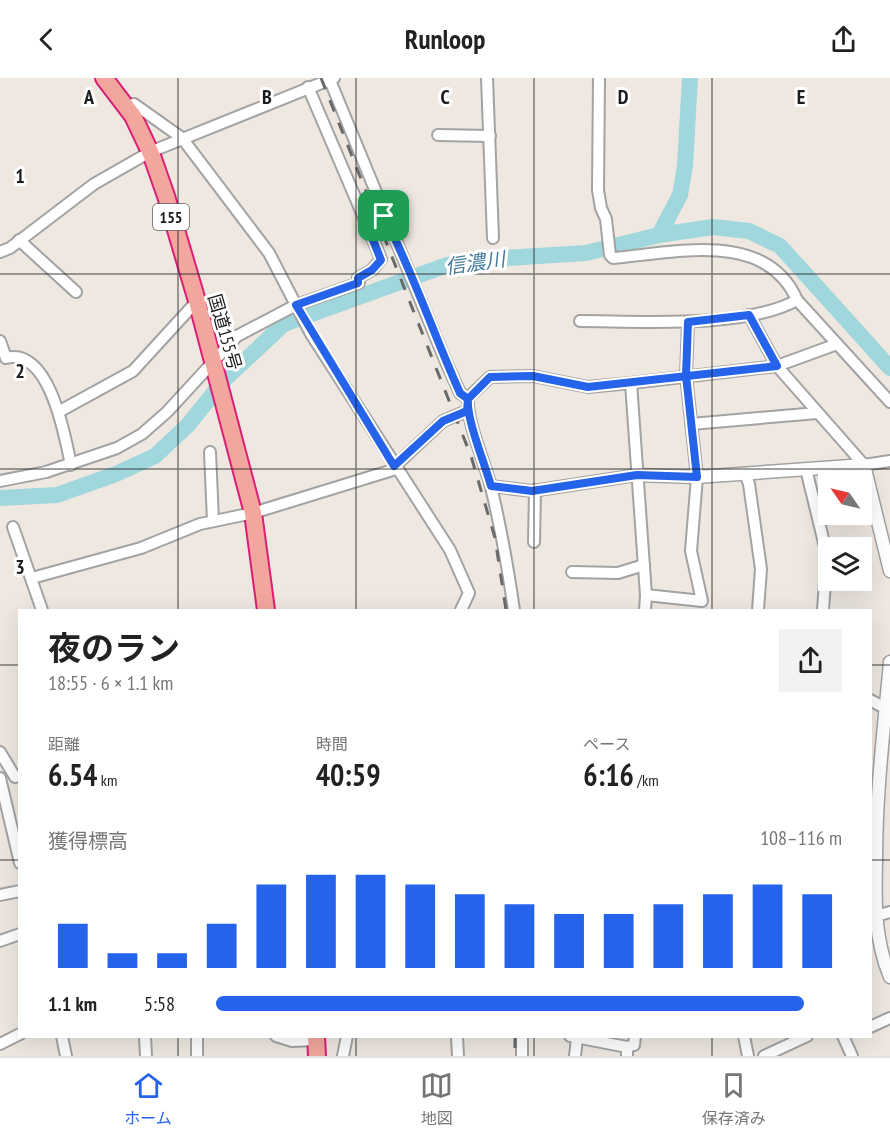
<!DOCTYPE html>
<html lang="ja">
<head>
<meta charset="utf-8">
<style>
  :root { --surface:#fff; --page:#f2f2f2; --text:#222; --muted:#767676; --line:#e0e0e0; --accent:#2563eb }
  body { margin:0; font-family:"PT Sans Narrow","Noto Sans JP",sans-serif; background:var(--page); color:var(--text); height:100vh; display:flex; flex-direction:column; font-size:22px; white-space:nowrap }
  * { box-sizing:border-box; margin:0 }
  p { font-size:20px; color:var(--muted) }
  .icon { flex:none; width:33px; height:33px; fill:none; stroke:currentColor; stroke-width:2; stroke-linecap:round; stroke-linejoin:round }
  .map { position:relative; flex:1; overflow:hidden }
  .sheet { position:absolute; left:18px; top:531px; width:854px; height:429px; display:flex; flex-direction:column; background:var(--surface); border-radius:0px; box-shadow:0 6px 24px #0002 }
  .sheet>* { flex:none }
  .needle { width:39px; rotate:304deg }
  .tools { position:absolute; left:818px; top:393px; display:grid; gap:12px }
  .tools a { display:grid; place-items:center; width:54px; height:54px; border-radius:0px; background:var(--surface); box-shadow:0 6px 24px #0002; font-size:30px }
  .pin { position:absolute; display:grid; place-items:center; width:51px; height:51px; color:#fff; margin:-26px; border-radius:12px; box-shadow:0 3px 9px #0006 }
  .round { display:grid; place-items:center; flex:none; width:63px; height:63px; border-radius:0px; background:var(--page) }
  .headline { display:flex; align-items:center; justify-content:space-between; height:102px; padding:0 30px }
  h1 { font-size:33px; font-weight:700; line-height:45px }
  .figures { display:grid; grid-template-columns:repeat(3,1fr); gap:9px; height:102px; padding:6px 30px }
  .figures div { display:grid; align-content:center }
  .figures b { font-size:30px; font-weight:700 }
  .figures small { font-size:16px; font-weight:400 }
  .figures p { font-size:16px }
  .chart { height:168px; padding:12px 30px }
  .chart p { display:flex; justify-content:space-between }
  .chart svg { width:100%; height:108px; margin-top:6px; stroke:var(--accent); stroke-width:6 }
  ul { padding:0 30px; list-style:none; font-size:20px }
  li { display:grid; grid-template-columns:96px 72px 1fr; align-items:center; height:45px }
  li i { height:15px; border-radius:8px; background:var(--accent) }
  header { display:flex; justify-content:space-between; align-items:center; height:78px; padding:0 30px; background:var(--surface); font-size:27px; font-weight:700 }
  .tabs { display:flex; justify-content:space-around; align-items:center; height:84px; border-top:2px solid var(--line); background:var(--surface); font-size:16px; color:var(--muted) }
  .tabs a { display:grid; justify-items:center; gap:3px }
  .tabs .selected { color:var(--accent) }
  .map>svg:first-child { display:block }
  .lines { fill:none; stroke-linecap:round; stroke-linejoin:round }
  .river { stroke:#a0d7dd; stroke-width:16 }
  .minor-casing { stroke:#a3a3a3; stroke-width:14 }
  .tertiary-casing { stroke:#a3a3a3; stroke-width:15 }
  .trunk-casing { stroke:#db1f76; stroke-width:20 }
  .minor { stroke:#fff; stroke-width:10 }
  .tertiary { stroke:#fff; stroke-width:12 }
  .trunk { stroke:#f3a69d; stroke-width:16 }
  .rail { stroke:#6a6a6a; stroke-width:3; stroke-dasharray:12 12; stroke-linecap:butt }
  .route-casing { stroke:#fff; stroke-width:12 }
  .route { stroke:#2563eb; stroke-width:8 }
  .grid { fill:none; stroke:#1c1c1c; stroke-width:1.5; stroke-opacity:0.55 }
  .labels { text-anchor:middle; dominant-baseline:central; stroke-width:6; stroke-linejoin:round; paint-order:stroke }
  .shield { fill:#fff; stroke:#606060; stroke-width:1.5 }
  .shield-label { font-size:16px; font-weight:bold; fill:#1c1c1c }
  .street-label { font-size:18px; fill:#1c1c1c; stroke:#fff }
  .water-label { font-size:20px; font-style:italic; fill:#427a9d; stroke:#fff }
  .grid-label { font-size:20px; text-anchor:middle; font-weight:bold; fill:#1c1c1c; stroke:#fff; stroke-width:6; stroke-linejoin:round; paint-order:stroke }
</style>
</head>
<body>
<header><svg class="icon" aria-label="back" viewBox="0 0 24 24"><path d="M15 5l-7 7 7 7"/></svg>Runloop<svg class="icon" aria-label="share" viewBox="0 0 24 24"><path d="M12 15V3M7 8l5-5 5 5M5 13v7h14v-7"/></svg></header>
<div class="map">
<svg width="890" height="978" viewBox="0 0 890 978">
  <rect width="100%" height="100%" fill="#eee8e1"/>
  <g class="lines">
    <!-- river -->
    <g class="river">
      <polyline points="659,157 680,117 685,88 690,0"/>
      <polyline points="0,420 57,417 116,396 155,378 188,347 225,301 284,246 447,187 474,182 586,175 659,157 713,149 749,153 780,168 890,290"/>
    </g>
    <!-- minor casing -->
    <g class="minor-casing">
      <g id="minor">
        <polyline points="329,0 446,284 460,315 468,320"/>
        <polyline points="487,0 493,160"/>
        <path d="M599,0l-1,112 3,18 5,11 4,36 3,3c61,-5 153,-29 184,42l93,102"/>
        <polyline points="308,9 367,147"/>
        <polyline points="125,28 134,26 182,60 269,175 311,256 450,472 469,515 461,532"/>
        <polyline points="438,57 490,58"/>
        <polyline points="19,162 76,214"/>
        <polyline points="0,174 10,170 94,106 150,74 334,0"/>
        <polyline points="749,237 777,288 864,387 890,383"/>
        <path d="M580,243c58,0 166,8 217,-21"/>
        <path d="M0,263l6,17c44,-11 59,79 65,107"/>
        <polyline points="631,305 646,517 645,532"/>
        <polyline points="60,333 133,293 197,223"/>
        <polyline points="691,346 817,335"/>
        <polyline points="210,374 213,443"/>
        <polyline points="394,389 443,343 467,333"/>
        <polyline points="806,391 827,477 823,532"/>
        <polyline points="745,395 749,406 761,491 758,532"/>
        <polyline points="0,403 46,394 117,370 142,356 167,334 237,258 296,227 359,205 358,200 372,192 381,181 367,147 384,138"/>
        <polyline points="491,408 532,413 637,397"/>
        <polyline points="13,449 42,532"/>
        <polyline points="534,464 535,412"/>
        <polyline points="572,494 618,495 644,487"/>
        <polyline points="32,500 141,470 200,446 253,435 396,391"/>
        <polyline points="646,517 702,523 691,473 697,399 686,297 688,244"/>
        <path d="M514,532c-6,-41 -13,-82 -23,-123 -6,-24 -25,-67 -23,-89l22,-21 43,-1 55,11 43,-4 146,-17 60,-22"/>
        <polyline points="870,622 885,630"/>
        <polyline points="0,674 15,699"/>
        <polyline points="0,700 20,785"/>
        <polyline points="0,817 20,813"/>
        <polyline points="876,838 890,834"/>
        <polyline points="0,863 20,856"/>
        <polyline points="870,949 890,940"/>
        <polyline points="62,958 66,978"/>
        <polyline points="145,958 146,978"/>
        <polyline points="276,958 292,963 316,962"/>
        <polyline points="457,958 458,978"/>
        <polyline points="570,958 627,969"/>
        <polyline points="744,958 748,978"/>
        <polyline points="843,958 852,978"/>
        <polyline points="0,966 20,956"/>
        <polyline points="197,978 197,958"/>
        <polyline points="343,978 347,958"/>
        <polyline points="522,978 522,958"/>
        <polyline points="575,978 577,960"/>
        <polyline points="627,978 627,969 634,967 635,958"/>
        <polyline points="764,978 807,958"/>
      </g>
    </g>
    <!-- tertiary casing -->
    <g class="tertiary-casing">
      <g id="tertiary">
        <polyline points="637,397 697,399 864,387 890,493"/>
        <path d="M890,584c-6,66 -14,131 -14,197 -1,41 -2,79 14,118"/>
      </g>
    </g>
    <!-- trunk casing -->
    <g class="trunk-casing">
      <g id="trunk">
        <polyline points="104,0 133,38 152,78 166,118 197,223 253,435 266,532"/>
        <polyline points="316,958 317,978"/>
      </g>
    </g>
    <!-- minor -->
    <use href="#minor" class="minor"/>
    <!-- tertiary -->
    <use href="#tertiary" class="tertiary"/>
    <!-- trunk -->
    <use href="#trunk" class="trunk"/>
    <!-- rail -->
    <g class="rail">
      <polyline points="321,0 471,378 495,460 506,532"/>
      <polyline points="515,958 515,978"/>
    </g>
  </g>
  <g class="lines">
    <!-- route casing -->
    <g class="route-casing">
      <path id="route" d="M384,138c29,57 50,119 76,177l8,6c-2,20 17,65 23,87l41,5 105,-16 60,2 -11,-102 2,-53 61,-7 28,51 -189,21 -55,-11 -43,1 -22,22 -1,12 -24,10 -49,45 -98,-161 62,-22v-5l14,-8 9,-10 -14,-35 17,-9"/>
    </g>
    <!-- route -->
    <use href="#route" class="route"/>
  </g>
  <!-- grid -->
  <path class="grid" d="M178,0v532M356,0v532M534,0v532M712,0v532M0,196h890M0,391h890M0,587h20M870,587h20M0,782h20M870,782h20M178,958v20M356,958v20M534,958v20M712,958v20"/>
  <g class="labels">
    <!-- shield labels -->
    <rect class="shield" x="153" y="126" width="36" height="26" rx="4.5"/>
    <g class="shield-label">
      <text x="171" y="139">155</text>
    </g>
    <!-- street labels -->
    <g class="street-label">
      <text transform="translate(225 254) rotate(74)">国道155号</text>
    </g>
    <!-- water labels -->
    <g class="water-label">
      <text transform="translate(475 185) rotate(-8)">信濃川</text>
    </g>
  </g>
  <g class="grid-label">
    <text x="89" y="26">A</text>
    <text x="267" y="26">B</text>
    <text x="445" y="26">C</text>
    <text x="623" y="26">D</text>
    <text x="801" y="26">E</text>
    <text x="20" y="105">1</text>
    <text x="20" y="300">2</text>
    <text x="20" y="496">3</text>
  </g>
</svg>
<div class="tools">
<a><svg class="needle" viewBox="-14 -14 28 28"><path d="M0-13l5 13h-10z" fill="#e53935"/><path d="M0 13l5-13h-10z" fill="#767676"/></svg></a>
<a><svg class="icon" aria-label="layers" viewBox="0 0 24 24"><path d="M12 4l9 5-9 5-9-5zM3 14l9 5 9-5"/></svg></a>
</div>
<div class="pin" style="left:384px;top:138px;background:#1e9e55"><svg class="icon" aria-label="arrive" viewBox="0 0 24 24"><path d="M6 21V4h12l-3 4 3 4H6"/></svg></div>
<section class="sheet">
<div class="headline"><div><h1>夜のラン</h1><p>18:55 · 6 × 1.1 km</p></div><a class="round"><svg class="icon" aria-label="share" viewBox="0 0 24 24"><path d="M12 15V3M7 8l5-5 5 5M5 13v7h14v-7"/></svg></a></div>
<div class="figures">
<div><p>距離</p><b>6.54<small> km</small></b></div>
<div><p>時間</p><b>40:59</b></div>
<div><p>ペース</p><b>6:16<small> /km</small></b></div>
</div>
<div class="chart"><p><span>獲得標高</span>108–116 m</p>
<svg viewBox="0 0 160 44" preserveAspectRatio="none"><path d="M5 44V26M15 44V38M25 44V38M35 44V26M45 44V10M55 44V6M65 44V6M75 44V10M85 44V14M95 44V18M105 44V22M115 44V22M125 44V18M135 44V14M145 44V10M155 44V14"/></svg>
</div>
<ul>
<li><b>1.1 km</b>5:58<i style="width:94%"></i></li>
</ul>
</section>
</div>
<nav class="tabs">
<a class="selected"><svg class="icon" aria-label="home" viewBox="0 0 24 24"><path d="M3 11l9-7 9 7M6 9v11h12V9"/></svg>ホーム</a>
<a><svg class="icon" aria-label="map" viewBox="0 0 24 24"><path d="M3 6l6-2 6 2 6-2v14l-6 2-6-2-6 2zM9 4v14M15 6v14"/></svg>地図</a>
<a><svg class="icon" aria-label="saved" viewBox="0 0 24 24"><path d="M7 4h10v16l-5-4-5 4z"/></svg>保存済み</a>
</nav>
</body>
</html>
